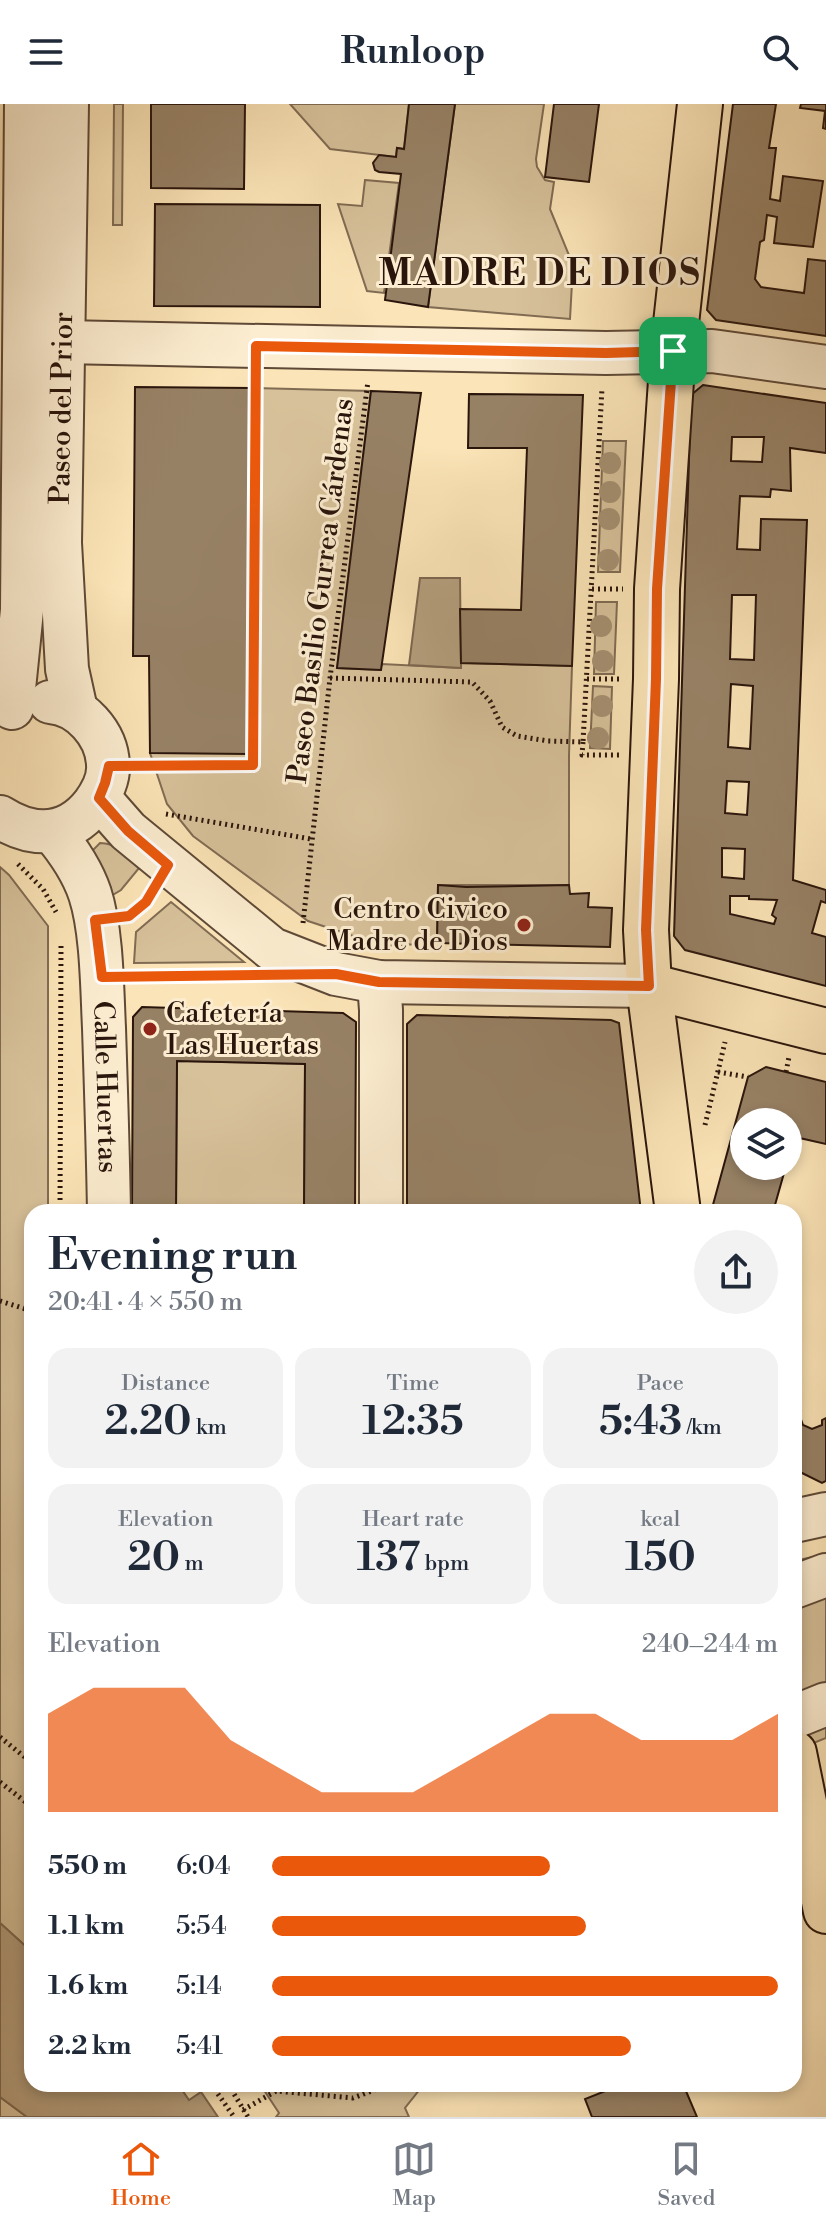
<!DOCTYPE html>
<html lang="en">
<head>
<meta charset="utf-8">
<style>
  :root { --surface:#fff; --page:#f2f2f3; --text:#1f2937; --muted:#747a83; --line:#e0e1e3; --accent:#ea580c }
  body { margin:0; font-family:"Libre Bodoni",serif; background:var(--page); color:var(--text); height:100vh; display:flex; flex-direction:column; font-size:30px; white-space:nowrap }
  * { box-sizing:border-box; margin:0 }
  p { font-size:26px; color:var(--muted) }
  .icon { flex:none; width:44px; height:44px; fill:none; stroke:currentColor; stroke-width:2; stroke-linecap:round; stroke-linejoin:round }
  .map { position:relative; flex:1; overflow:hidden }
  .side { position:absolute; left:24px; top:1100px; width:778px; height:888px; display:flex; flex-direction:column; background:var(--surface); border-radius:24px; box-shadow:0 4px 12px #0003 }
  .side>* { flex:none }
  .fabs { position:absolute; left:730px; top:1004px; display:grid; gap:16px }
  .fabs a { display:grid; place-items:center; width:72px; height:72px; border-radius:50%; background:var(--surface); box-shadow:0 4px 12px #0003; font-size:40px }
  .pin { position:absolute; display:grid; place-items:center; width:68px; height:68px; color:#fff; margin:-34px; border-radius:16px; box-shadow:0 4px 12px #0006 }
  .round { display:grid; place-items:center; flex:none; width:84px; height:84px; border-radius:42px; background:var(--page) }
  .headline { display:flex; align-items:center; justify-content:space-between; height:136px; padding:0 24px }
  h1 { font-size:44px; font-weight:600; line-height:60px }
  .metrics { display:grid; grid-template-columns:repeat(3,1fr); gap:12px; height:136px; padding:8px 24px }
  .metrics div { display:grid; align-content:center; border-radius:20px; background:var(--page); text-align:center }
  .metrics b { font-size:40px; font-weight:600 }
  .metrics small { font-size:22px; font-weight:400 }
  .metrics p { font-size:22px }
  .chart { height:224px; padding:16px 24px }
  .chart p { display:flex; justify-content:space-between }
  .chart svg { width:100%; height:144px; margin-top:8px; fill:var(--accent); opacity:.7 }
  ul { padding:0 24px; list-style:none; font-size:26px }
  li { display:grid; grid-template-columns:128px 96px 1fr; align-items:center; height:60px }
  li i { height:20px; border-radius:10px; background:var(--accent) }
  header { display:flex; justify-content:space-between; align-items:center; height:104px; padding:0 24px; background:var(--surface); font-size:36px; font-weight:600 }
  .dock { display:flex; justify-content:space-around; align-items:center; height:112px; border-top:2px solid var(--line); background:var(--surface); font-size:22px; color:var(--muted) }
  .dock a { display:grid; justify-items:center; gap:4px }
  .dock .on { color:var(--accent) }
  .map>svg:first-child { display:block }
  .green { fill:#d7c19a; stroke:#806b53; stroke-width:2 }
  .water { fill:#b49e7d; stroke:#7d6750; stroke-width:2 }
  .building { fill:#978165; stroke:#2a150c; stroke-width:2; fill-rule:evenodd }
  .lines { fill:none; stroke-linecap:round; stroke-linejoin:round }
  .minor-casing { stroke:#5e4937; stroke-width:46 }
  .major-casing { stroke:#2a150c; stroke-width:48 }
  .path { stroke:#2a150c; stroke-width:5; stroke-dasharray:2 4; stroke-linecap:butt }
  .minor { stroke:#fcedd0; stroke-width:42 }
  .major { stroke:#fbe4b7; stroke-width:44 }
  .tree { fill:#a58f71 }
  .route-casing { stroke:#fff; stroke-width:16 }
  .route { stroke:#ea580c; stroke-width:10 }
  .poi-dot { fill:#8f2418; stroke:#fcedd0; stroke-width:3 }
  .labels { text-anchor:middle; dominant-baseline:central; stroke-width:6; stroke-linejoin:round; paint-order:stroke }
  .street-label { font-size:28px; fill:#2a150c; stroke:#fcedd0 }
  .poi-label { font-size:28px; fill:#2a150c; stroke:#fcedd0; text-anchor:end }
  .district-label { font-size:36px; font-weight:bold; letter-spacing:2px; fill:#2a150c; stroke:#fcedd0 }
</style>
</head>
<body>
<header><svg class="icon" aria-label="menu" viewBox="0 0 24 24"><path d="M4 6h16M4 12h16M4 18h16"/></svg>Runloop<svg class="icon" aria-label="search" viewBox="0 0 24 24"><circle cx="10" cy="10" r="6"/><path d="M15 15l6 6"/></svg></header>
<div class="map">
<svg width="826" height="2013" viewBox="0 0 826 2013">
  <rect width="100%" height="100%" fill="#fbe4b7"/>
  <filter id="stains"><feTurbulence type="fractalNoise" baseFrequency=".0025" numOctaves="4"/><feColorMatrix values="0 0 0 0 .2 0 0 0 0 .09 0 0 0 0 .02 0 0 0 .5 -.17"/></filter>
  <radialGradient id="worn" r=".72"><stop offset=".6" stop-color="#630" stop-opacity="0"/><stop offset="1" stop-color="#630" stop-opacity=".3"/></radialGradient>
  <!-- green -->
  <g class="green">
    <polygon points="114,0 123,0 122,121 113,121"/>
    <polygon points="290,0 409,0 404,45 397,44 396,53 330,45"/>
    <polygon points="455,0 544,0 536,55 537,63 545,76 554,78 550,105 573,161 570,215 428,203"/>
    <polygon points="365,76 399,79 384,189 367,187 338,100 362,102"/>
    <polygon points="251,284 371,287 337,564 380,566 382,560 460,564 461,559 572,562 569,651 569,781 438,781 437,839 383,842 308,817 193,732 167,700 150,649 248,649"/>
    <polygon points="603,337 626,337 620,468 598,468"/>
    <polygon points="596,498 617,498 614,570 594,570"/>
    <polygon points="593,582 612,583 610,645 590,644"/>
    <path d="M100,739c17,1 30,10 44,19l-23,28 -20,12 -10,-50z"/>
    <polygon points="0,763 9,771 48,822 48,1108 32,1108 32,1848 0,1819"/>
    <polygon points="171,798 244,858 134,859 136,828"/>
    <polygon points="177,957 305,960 304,1103 297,1103 297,1108 176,1108"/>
    <polygon points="826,1450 826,1634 794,1647 794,1457"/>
    <polygon points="260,1980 424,1980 405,2004 409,2013 276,2013 279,2009"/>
    <polygon points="0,1993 27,2013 0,2013"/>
  </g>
  <!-- water -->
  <g class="water">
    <polygon points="420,474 460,474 461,564 409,561"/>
    <polygon points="0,1819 32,1848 32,1980 178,1980 189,1996 201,1988 218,2013 27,2013 0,1993"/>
  </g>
  <!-- building -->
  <g class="building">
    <polygon points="151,0 245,0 244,85 151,84"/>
    <polygon points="409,0 455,0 428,203 385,196 401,70 379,68 375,66 373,59 379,51 396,53 397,44 404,45"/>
    <polygon points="554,0 599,0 589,78 545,73"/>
    <polygon points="733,0 776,0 769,44 776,44 770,95 780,97 783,72 823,77 813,143 774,139 777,113 767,111 764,136 760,138 755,175 761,183 804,189 808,155 826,157 826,232 716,216 707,206"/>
    <polygon points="801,0 826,0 826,25 823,24 825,7 800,4"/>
    <polygon points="155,100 320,101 320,203 154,202"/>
    <path d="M703,281l123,18v50l-36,-5 1,43 -20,-2 -1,8 -30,-1 -3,53 23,1 1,-31 46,1 -14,360 33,10v13l-5,-2 -9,32 14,4v49l-141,-36 -11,-14 17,-541zM732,333h32l-2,25 -31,-1zM732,491h24l-2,65 -24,-1zM731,580l22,2 -3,63 -22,-2zM727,677l22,1 -2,33 -22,-2zM722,744l23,1 -1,30 -22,-2zM730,792h19v3l28,1 -5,15 4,3 -2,6 -44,-10z"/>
    <polygon points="135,283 251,284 248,650 150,649 149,552 133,552"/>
    <polygon points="371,287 421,289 381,566 337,564"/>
    <polygon points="469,290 583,291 572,562 461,559 460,505 521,506 527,344 468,344"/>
    <polygon points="438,781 466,783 569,781 570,790 589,789 588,803 612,804 610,843 437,839"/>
    <polygon points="142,903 343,909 356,918 355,1108 297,1108 297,1103 304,1103 305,960 177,957 176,1108 132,1108 133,913"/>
    <polygon points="417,911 611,916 619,919 641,1108 407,1108 407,920"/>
    <polygon points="766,963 826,978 826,1040 795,1033 788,1055 788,1018 744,1018 744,1062 786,1062 773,1108 711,1108 748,973"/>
    <polygon points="794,1271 801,1306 798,1307 803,1321 812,1325 822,1321 822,1316 826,1314 826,1377 822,1379 800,1368 794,1372"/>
    <polygon points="623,1980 683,1980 697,2013 592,2013 585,1995"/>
  </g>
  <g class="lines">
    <!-- minor casing -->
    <g class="minor-casing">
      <g id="minor">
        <polyline points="67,0 60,439 67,565 76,606"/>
        <polyline points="63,238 606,249 712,247 826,263"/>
        <polyline points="12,604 22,506 26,0"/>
        <polyline points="99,694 128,727 272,845 336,870 379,878 649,882"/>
        <path d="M0,713c33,21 68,20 93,-12 8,-11 16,-26 15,-40 -1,-31 -28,-61 -58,-63"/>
        <path id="s1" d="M52,727c16,19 30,39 38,63 12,37 12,94 14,134 2,61 4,123 5,184"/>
        <polyline points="379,878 381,906 381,1108"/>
        <polyline points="794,1417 826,1410"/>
        <polyline points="794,1483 826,1471"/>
        <polyline points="794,1613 826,1600"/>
      </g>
    </g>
    <!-- major casing -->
    <g class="major-casing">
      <g id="major">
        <polyline points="649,882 826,927"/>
        <polyline points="678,1108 649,882 646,826 656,575 657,485 673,247 700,0"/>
        <polyline points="794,1649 826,1807"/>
      </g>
    </g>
    <!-- path -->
    <g class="path">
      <polyline points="592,485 623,485"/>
      <polyline points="330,574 472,578 490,597 502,623 517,632 548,637 583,638 602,284"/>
      <polyline points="587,575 622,575"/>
      <polyline points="583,638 582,651 620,651"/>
      <polyline points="142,662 253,661 256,274"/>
      <polyline points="166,710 311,735"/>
      <polyline points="18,760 43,785 56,808"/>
      <polyline points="131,810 146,798 151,789"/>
      <polyline points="303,819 330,574 368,277"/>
      <polyline points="137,873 247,871"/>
      <polyline points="718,968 748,973"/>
      <polyline points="786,968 789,953"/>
      <polyline points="705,1021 725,938"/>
      <polyline points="60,1108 61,841"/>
      <polyline points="0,1197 32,1207"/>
      <polyline points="0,1633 32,1659"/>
      <polyline points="0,1678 32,1703"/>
      <polyline points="211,1980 234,2013"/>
      <polyline points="228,1980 248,2013"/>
      <polyline points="303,1980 304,1980"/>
      <polyline points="243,2006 276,1987 353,1994 390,1980"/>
    </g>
    <!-- minor -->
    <use href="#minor" class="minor"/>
    <!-- major -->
    <use href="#major" class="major"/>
  </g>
  <!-- trees -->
  <g class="tree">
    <circle cx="610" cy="359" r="11"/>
    <circle cx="610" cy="388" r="11"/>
    <circle cx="609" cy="415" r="11"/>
    <circle cx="608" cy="456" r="11"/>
    <circle cx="601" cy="522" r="11"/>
    <circle cx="603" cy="557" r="11"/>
    <circle cx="602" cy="602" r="11"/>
    <circle cx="598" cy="634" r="11"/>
  </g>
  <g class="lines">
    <!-- route casing -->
    <g class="route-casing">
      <polygon id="route" points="256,242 606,249 673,247 657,485 656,575 646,826 649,882 379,878 336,870 102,873 95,816 129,812 146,798 168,761 128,727 99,694 105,679 109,662 253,661"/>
    </g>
    <!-- route -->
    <use href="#route" class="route"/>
  </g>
  <!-- markers -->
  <g class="poi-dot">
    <circle cx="524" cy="821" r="8"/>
    <circle cx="150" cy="925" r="8"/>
  </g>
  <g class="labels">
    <!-- street labels -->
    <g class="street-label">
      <text transform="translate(62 304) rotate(-89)">Paseo del Prior</text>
      <text transform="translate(321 487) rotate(-83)">Paseo Basilio Gurrea Cárdenas</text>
      <text stroke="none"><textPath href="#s1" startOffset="268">Calle Huertas</textPath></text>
    </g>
    <!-- poi labels -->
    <g class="poi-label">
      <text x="508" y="805">Centro Civico<tspan x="508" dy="32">Madre de Dios</tspan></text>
      <text x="166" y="909" text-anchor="start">Cafetería<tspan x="166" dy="32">Las Huertas</tspan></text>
    </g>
    <!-- district labels -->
    <g class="district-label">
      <text x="540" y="170">MADRE DE DIOS</text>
    </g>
  </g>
  <rect width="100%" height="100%" filter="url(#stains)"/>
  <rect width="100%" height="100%" fill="url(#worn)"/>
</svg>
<div class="fabs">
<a><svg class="icon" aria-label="layers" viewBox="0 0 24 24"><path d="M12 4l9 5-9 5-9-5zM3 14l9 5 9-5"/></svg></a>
</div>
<div class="pin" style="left:673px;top:247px;background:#1e9e55"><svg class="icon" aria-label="arrive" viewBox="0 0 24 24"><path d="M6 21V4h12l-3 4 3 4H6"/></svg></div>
<section class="side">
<div class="headline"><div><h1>Evening run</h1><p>20:41 · 4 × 550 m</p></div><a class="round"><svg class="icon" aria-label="share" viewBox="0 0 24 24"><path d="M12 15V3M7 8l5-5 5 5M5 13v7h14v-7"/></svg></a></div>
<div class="metrics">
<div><p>Distance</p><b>2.20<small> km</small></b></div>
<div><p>Time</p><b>12:35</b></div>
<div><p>Pace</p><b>5:43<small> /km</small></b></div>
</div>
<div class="metrics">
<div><p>Elevation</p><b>20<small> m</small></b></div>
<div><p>Heart rate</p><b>137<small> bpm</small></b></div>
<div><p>kcal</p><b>150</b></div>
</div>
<div class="chart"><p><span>Elevation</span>240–244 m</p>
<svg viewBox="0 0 160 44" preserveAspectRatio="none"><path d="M0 44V14L10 6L20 6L30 6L40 22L50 30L60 38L70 38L80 38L90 30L100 22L110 14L120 14L130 22L140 22L150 22L160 14V44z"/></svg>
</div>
<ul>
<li><b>550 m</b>6:04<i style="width:55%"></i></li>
<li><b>1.1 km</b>5:54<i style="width:62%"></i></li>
<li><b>1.6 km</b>5:14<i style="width:100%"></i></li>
<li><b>2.2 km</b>5:41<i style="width:71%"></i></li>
</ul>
</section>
</div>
<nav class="dock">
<a class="on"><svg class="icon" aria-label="home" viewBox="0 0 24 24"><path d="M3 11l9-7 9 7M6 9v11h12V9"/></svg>Home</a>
<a><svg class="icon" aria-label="map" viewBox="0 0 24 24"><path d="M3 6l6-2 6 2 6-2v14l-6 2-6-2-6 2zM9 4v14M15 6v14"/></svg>Map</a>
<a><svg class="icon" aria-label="saved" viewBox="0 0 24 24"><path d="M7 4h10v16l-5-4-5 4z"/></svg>Saved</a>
</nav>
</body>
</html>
